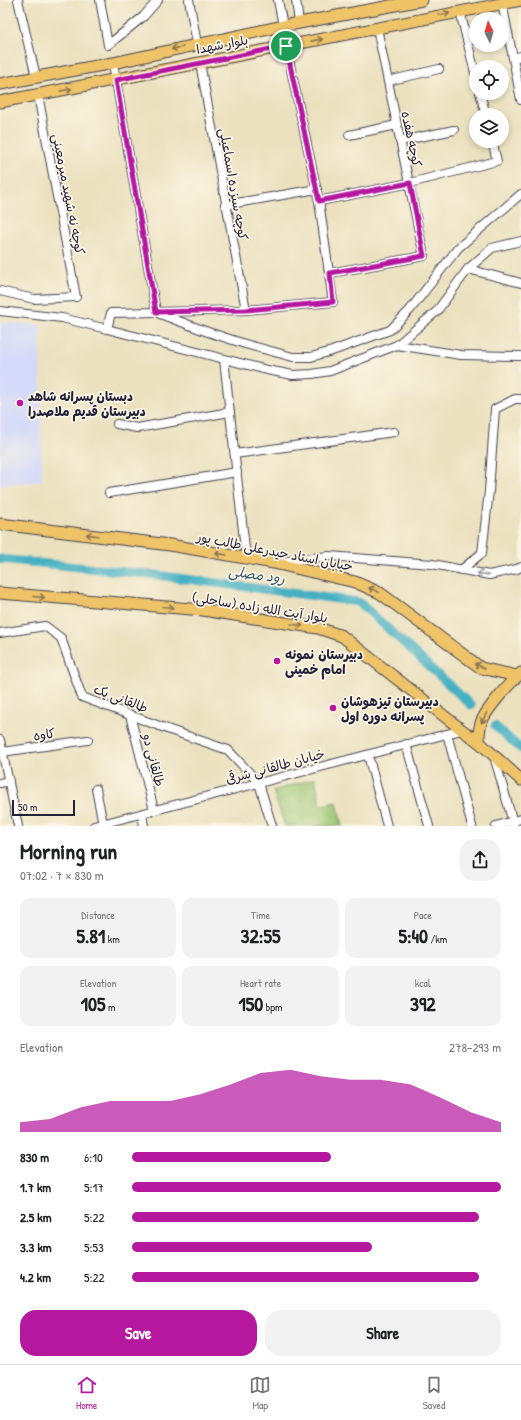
<!DOCTYPE html>
<html lang="en">
<head>
<meta charset="utf-8">
<style>
  :root { --surface:#fff; --page:#f2f2f2; --text:#202124; --muted:#757577; --line:#e0e0e0; --accent:#b5179e }
  body { margin:0; font-family:"Patrick Hand","Playpen Sans Arabic",sans-serif; background:var(--page); color:var(--text); height:100vh; display:flex; flex-direction:column; font-size:15px; white-space:nowrap }
  * { box-sizing:border-box; margin:0 }
  p { font-size:13px; color:var(--muted) }
  .icon { flex:none; width:22px; height:22px; fill:none; stroke:currentColor; stroke-width:2; stroke-linecap:round; stroke-linejoin:round }
  .map { position:relative; height:826px; overflow:hidden }
  .side { display:flex; flex-direction:column; background:var(--surface); flex:1 }
  .side>* { flex:none }
  .needle { width:26px; rotate:355deg }
  .fabs { position:absolute; left:469px; top:12px; display:grid; gap:8px }
  .fabs a { display:grid; place-items:center; width:40px; height:40px; border-radius:50%; background:var(--surface); box-shadow:0 2px 6px #0003; font-size:20px }
  .scale { position:absolute; left:12px; bottom:10px; width:63px; box-sizing:border-box; padding-left:4px; border:2px solid #22223b; border-top:0; font-size:11px; line-height:14px; white-space:nowrap; color:#22223b; -webkit-text-stroke:3px #fcf5e5; paint-order:stroke }
  .pin { position:absolute; display:grid; place-items:center; width:34px; height:34px; color:#fff; margin:-17px; border:2px solid #fff; border-radius:50%; box-shadow:0 1px 4px #0007 }
  .round { display:grid; place-items:center; flex:none; width:42px; height:42px; border-radius:16px; background:var(--page) }
  .headline { display:flex; align-items:center; justify-content:space-between; height:68px; padding:0 20px }
  h1 { font-size:22px; font-weight:700; line-height:30px }
  .stats { display:grid; grid-template-columns:repeat(3,1fr); gap:6px; height:68px; padding:4px 20px }
  .stats div { display:grid; align-content:center; border-radius:10px; background:var(--page); text-align:center }
  .stats b { font-size:20px; font-weight:700 }
  .stats small { font-size:11px; font-weight:400 }
  .stats p { font-size:11px }
  .chart { height:112px; padding:8px 20px }
  .chart p { display:flex; justify-content:space-between }
  .chart svg { width:100%; height:72px; margin-top:4px; fill:var(--accent); opacity:.7 }
  .cta { display:flex; gap:8px; margin-top:auto; padding:8px 20px }
  .cta a { flex:1; height:46px; border-radius:16px; background:var(--accent); color:#fff; font-size:16px; font-weight:700; line-height:46px; text-align:center }
  .cta a+a { background:var(--page); color:var(--text) }
  ul { padding:0 20px; list-style:none; font-size:13px }
  li { display:grid; grid-template-columns:64px 48px 1fr; align-items:center; height:30px }
  li i { height:10px; border-radius:5px; background:var(--accent) }
  .tab-bar { display:flex; justify-content:space-around; align-items:center; height:56px; border-top:1px solid var(--line); background:var(--surface); font-size:11px; color:var(--muted) }
  .tab-bar a { display:grid; justify-items:center; gap:2px }
  .tab-bar .active { color:var(--accent) }
  .map>svg:first-child { display:block }
  .built { fill:#d2d9f9 }
  .green { fill:#98c370; stroke:#5d7256 }
  .lines { fill:none; stroke-linecap:round; stroke-linejoin:round }
  .canal { stroke:#45b0c3; stroke-width:9 }
  .minor-casing { stroke:#403f4f; stroke-width:10 }
  .major-casing { stroke:#403f4f; stroke-width:13 }
  .minor { stroke:#fff; stroke-width:8 }
  .major { stroke:#efc469; stroke-width:11 }
  .oneway { stroke:#887352 }
  .oneway2 { stroke:#9c9ca7 }
  .route-casing { stroke:#fff; stroke-width:8 }
  .route { stroke:#b5179e; stroke-width:5 }
  .poi-dot { fill:#b5179e; stroke:#fcf5e5; stroke-width:1.5 }
  .labels { text-anchor:middle; dominant-baseline:central; stroke-width:3.5; stroke-linejoin:round; paint-order:stroke }
  .street-label { font-size:13px; fill:#22223b; stroke:#fcf5e5 }
  .poi-label { font-size:13px; font-weight:bold; fill:#22223b; stroke:#fcf5e5; text-anchor:start }
  .water-label { font-size:14px; font-style:italic; fill:#305b71; stroke:#fcf5e5 }
</style>
</head>
<body>
<div class="map">
<svg width="521" height="826" viewBox="0 0 521 826">
  <rect width="100%" height="100%" fill="#fcf5e5"/>
  <filter id="ink" filterUnits="userSpaceOnUse"><feTurbulence type="fractalNoise" baseFrequency=".025" numOctaves="2"/><feDisplacementMap in="SourceGraphic" scale="8" xChannelSelector="R" yChannelSelector="G"/><feConvolveMatrix kernelMatrix="1 2 1 2 8 2 1 2 1" color-interpolation-filters="sRGB"/></filter>
  <filter id="wash" filterUnits="userSpaceOnUse"><feTurbulence type="fractalNoise" baseFrequency=".012" numOctaves="4" result="noise"/><feDisplacementMap in="SourceGraphic" scale="16" xChannelSelector="R" yChannelSelector="G"/><feGaussianBlur stdDeviation="0.9" result="paint"/><feColorMatrix in="noise" values="0 0 0 0 0 0 0 0 0 0 0 0 0 0 0 0 0 1.4 0 .05"/><feComposite in="paint" operator="in"/></filter>
  <g filter="url(#wash)">
    <rect width="100%" height="100%" fill="#ebe1bf"/>
    <!-- built -->
    <polygon class="built" points="0,322 40,325 42,481 0,485"/>
    <!-- green -->
    <polygon class="green" points="315,778 321,805 337,802 342,826 285,826 273,791"/>
    <g class="lines">
      <!-- canal -->
      <g class="canal">
        <polyline points="0,559 156,575 359,602 471,705"/>
        <polyline points="495,726 521,749"/>
      </g>
    </g>
  </g>
  <g filter="url(#ink)">
    <g class="lines">
      <!-- minor casing -->
      <g class="minor-casing">
        <g id="minor">
          <polyline points="18,0 36,77"/>
          <polyline points="100,0 108,45 144,16 158,0"/>
          <polyline points="189,0 197,44"/>
          <polyline points="278,0 283,26"/>
          <polyline points="296,0 299,23"/>
          <polyline points="502,3 513,58 521,56"/>
          <polyline points="460,11 476,77"/>
          <polyline points="513,58 521,100"/>
          <polyline points="200,63 246,310"/>
          <polyline points="388,81 439,69"/>
          <polyline points="480,93 486,115"/>
          <polyline points="349,135 397,125"/>
          <polyline points="400,141 454,130"/>
          <polyline points="319,201 410,183 497,161 492,141"/>
          <polyline points="225,205 317,189"/>
          <polyline points="468,269 521,283"/>
          <polyline points="330,273 424,256 377,28"/>
          <polyline points="0,291 34,299 76,297 38,95"/>
          <polyline points="0,311 62,318 107,329 111,313 156,312 113,63"/>
          <polyline points="156,312 246,310 333,302 319,201 286,46"/>
          <polyline points="160,314 208,332 245,344 293,357 311,357 332,351 390,330 410,310 458,248 521,194"/>
          <polyline points="107,329 267,370 293,375 312,374 330,371 397,345 437,311 468,269 492,248 521,241"/>
          <polyline points="397,345 461,355 521,356"/>
          <polyline points="224,359 246,558"/>
          <polyline points="117,424 137,428 230,412"/>
          <polyline points="235,454 394,432"/>
          <polyline points="109,493 237,472"/>
          <polyline points="279,562 329,556 432,564 489,575 517,569 521,567"/>
          <polyline points="461,570 482,553 489,491 495,409 515,399 521,399"/>
          <polyline points="0,633 45,626 61,638 82,697 170,730 228,750 259,783 272,826"/>
          <polyline points="130,715 154,810"/>
          <polyline points="447,734 472,826"/>
          <polyline points="0,740 18,826"/>
          <polyline points="406,744 429,826"/>
          <polyline points="2,752 88,740"/>
          <polyline points="368,755 387,826"/>
          <polyline points="494,756 514,826"/>
          <polyline points="0,783 9,781"/>
          <polyline points="96,789 103,824"/>
          <polyline points="142,814 144,826"/>
          <polyline points="94,826 462,730"/>
          <polyline points="496,826 521,819"/>
        </g>
      </g>
      <!-- major casing -->
      <g class="major-casing">
        <g id="major">
          <polyline points="0,84 113,63 283,26 422,0"/>
          <polyline points="0,102 521,0"/>
          <polyline points="0,524 170,545 274,563 355,582 380,593 481,668 517,676"/>
          <polyline points="0,593 203,610 318,628 342,636 462,730 479,742 521,780"/>
          <path d="M479,742c0,-7 0,-13 2,-19 4,-12 30,-42 40,-50"/>
        </g>
      </g>
      <!-- minor -->
      <use href="#minor" class="minor"/>
      <!-- major -->
      <use href="#major" class="major"/>
    </g>
    <!-- one-way arrows -->
    <defs><path id="oneway-shaft" d="M-6 0H5M1.5-3L5.5 0L1.5 3" fill="none" stroke-width="1.6" stroke-linecap="round" stroke-linejoin="round"/></defs>
    <g class="oneway">
      <use href="#oneway-shaft" transform="translate(444 14) rotate(-11)"/>
      <use href="#oneway-shaft" transform="translate(317 40) rotate(-11)"/>
      <use href="#oneway-shaft" transform="translate(177 48) rotate(167)"/>
      <use href="#oneway-shaft" transform="translate(66 90) rotate(-11)"/>
      <use href="#oneway-shaft" transform="translate(92 535) rotate(-173)"/>
      <use href="#oneway-shaft" transform="translate(221 554) rotate(-170)"/>
      <use href="#oneway-shaft" transform="translate(374 590) rotate(-155)"/>
      <use href="#oneway-shaft" transform="translate(39 597) rotate(5)"/>
      <use href="#oneway-shaft" transform="translate(168 607) rotate(5)"/>
      <use href="#oneway-shaft" transform="translate(297 625) rotate(9)"/>
      <use href="#oneway-shaft" transform="translate(480 666) rotate(-151)"/>
      <use href="#oneway-shaft" transform="translate(484 718) rotate(118)"/>
    </g>
    <use class="oneway2" href="#oneway-shaft" transform="translate(483 574) rotate(-171)"/>
  </g>
  <g class="lines" filter="url(#ink)">
    <!-- route casing -->
    <g class="route-casing">
      <polygon id="route" points="286,46 319,201 410,183 424,256 330,273 333,302 246,310 156,312 116,80"/>
    </g>
    <!-- route -->
    <use href="#route" class="route"/>
  </g>
  <!-- markers -->
  <g class="poi-dot">
    <circle cx="20" cy="403" r="4"/>
    <circle cx="277" cy="661" r="4"/>
    <circle cx="333" cy="708" r="4"/>
  </g>
  <g class="labels">
    <!-- street labels -->
    <g class="street-label">
      <text transform="translate(222 44) rotate(-11)">بلوار شهدا</text>
      <text transform="translate(412 139) rotate(78)">کوچه هفده</text>
      <text transform="translate(234 184) rotate(80)">کوچه سیزده اسماعیلی</text>
      <text transform="translate(69 194) rotate(79)">کوچه نه شهید میرمعینی</text>
      <text transform="translate(275 551) rotate(11)">خیابان استاد حیدرعلی طالب پور</text>
      <text transform="translate(260 607) rotate(9)">بلوار آیت الله زاده (ساحلی)</text>
      <text transform="translate(121 698) rotate(21)">طالقانی یک</text>
      <text transform="translate(44 734) rotate(-8)">کاوه</text>
      <text transform="translate(154 760) rotate(76)">طالقانی دو</text>
      <text transform="translate(275 766) rotate(-15)">خیابان طالقانی شرقی</text>
    </g>
    <!-- poi labels -->
    <g class="poi-label">
      <text x="28" y="396">دبستان پسرانه شاهد<tspan x="28" dy="15">دبیرستان قدیم ملاصدرا</tspan></text>
      <text x="285" y="654">دبیرستان نمونه<tspan x="285" dy="15">امام خمینی</tspan></text>
      <text x="341" y="701">دبیرستان تیزهوشان<tspan x="341" dy="15">پسرانه دوره اول</tspan></text>
    </g>
    <!-- water labels -->
    <g class="water-label">
      <text transform="translate(257 574) rotate(8)">رود مصلی</text>
    </g>
  </g>
</svg>
<div class="fabs">
<a><svg class="needle" viewBox="-14 -14 28 28"><path d="M0-13l5 13h-10z" fill="#e53935"/><path d="M0 13l5-13h-10z" fill="#757577"/></svg></a>
<a><svg class="icon" aria-label="locate" viewBox="0 0 24 24"><circle cx="12" cy="12" r="6"/><path d="M12 2v4M12 18v4M2 12h4M18 12h4"/></svg></a>
<a><svg class="icon" aria-label="layers" viewBox="0 0 24 24"><path d="M12 4l9 5-9 5-9-5zM3 14l9 5 9-5"/></svg></a>
</div>
<div class="scale">50 m</div>
<div class="pin" style="left:286px;top:46px;background:#1e9e55"><svg class="icon" aria-label="arrive" viewBox="0 0 24 24"><path d="M6 21V4h12l-3 4 3 4H6"/></svg></div>
</div>
<section class="side">
<div class="headline"><div><h1>Morning run</h1><p>07:02 · 7 × 830 m</p></div><a class="round"><svg class="icon" aria-label="share" viewBox="0 0 24 24"><path d="M12 15V3M7 8l5-5 5 5M5 13v7h14v-7"/></svg></a></div>
<div class="stats">
<div><p>Distance</p><b>5.81<small> km</small></b></div>
<div><p>Time</p><b>32:55</b></div>
<div><p>Pace</p><b>5:40<small> /km</small></b></div>
</div>
<div class="stats">
<div><p>Elevation</p><b>105<small> m</small></b></div>
<div><p>Heart rate</p><b>150<small> bpm</small></b></div>
<div><p>kcal</p><b>392</b></div>
</div>
<div class="chart"><p><span>Elevation</span>278–293 m</p>
<svg viewBox="0 0 160 44" preserveAspectRatio="none"><path d="M0 44V38L10 36L20 29L30 25L40 25L50 25L60 21L70 15L80 8L90 6L100 10L110 12L120 12L130 15L140 23L150 32L160 38V44z"/></svg>
</div>
<ul>
<li><b>830 m</b>6:10<i style="width:54%"></i></li>
<li><b>1.7 km</b>5:17<i style="width:100%"></i></li>
<li><b>2.5 km</b>5:22<i style="width:94%"></i></li>
<li><b>3.3 km</b>5:53<i style="width:65%"></i></li>
<li><b>4.2 km</b>5:22<i style="width:94%"></i></li>
</ul>
<div class="cta"><a>Save</a><a>Share</a></div>
</section>
<nav class="tab-bar">
<a class="active"><svg class="icon" aria-label="home" viewBox="0 0 24 24"><path d="M3 11l9-7 9 7M6 9v11h12V9"/></svg>Home</a>
<a><svg class="icon" aria-label="map" viewBox="0 0 24 24"><path d="M3 6l6-2 6 2 6-2v14l-6 2-6-2-6 2zM9 4v14M15 6v14"/></svg>Map</a>
<a><svg class="icon" aria-label="saved" viewBox="0 0 24 24"><path d="M7 4h10v16l-5-4-5 4z"/></svg>Saved</a>
</nav>
</body>
</html>
